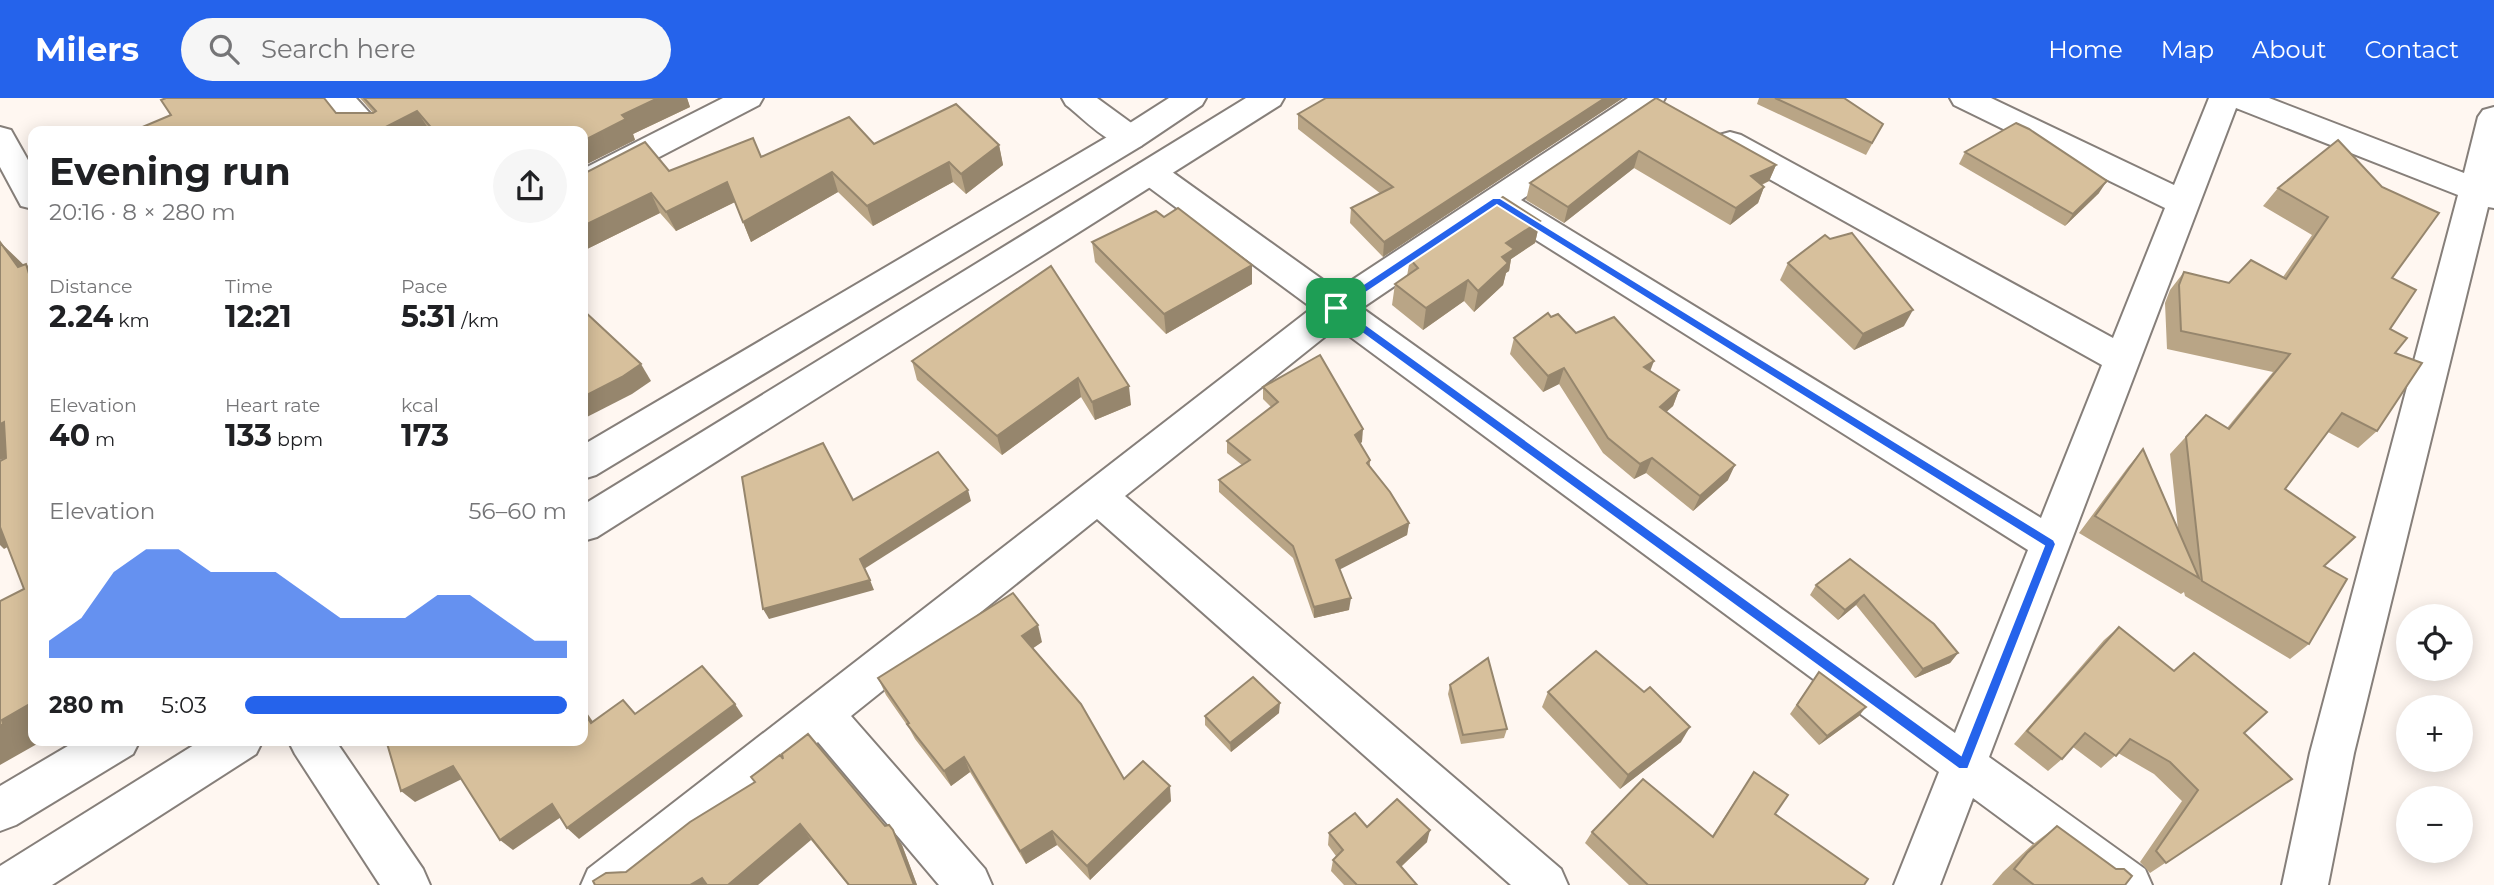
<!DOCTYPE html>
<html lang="en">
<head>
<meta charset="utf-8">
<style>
  :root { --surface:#fff; --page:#f6f6f6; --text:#202124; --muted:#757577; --accent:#2563eb }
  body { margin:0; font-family:Montserrat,sans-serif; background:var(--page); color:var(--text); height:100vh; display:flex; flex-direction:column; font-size:26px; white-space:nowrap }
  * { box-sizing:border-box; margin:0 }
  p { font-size:23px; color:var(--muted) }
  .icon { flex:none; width:38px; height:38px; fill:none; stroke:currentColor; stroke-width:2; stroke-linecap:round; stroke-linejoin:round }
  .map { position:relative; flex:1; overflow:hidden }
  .side { position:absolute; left:28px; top:28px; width:560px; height:620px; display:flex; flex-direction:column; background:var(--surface); border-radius:14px; box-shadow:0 4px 18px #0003 }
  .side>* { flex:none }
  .controls { position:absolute; left:2396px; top:506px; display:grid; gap:14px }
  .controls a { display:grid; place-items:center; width:77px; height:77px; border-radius:50%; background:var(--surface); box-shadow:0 4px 18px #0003; font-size:35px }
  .pin { position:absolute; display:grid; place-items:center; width:60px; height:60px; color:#fff; margin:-30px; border-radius:14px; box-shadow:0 4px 10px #0006 }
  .round { display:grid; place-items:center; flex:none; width:74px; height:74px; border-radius:37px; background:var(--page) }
  .summary { display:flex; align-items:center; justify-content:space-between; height:119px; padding:0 21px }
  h1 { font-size:38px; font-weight:700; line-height:52px }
  .figures { display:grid; grid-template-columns:repeat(3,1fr); gap:10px; height:119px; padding:7px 21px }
  .figures div { display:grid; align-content:center }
  .figures b { font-size:30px; font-weight:700 }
  .figures small { font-size:19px; font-weight:400 }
  .figures p { font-size:19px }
  .chart { height:196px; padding:14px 21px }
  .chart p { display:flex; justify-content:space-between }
  .chart svg { width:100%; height:126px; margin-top:7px; fill:var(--accent); opacity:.7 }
  ul { padding:0 21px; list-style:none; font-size:23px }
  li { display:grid; grid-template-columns:112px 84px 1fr; align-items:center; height:52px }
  li i { height:18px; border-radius:9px; background:var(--accent) }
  header { display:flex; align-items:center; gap:42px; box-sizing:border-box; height:98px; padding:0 35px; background:var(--accent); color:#fff }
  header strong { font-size:33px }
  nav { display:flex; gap:38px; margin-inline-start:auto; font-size:24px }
  .search { width:490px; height:63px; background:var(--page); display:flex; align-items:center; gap:18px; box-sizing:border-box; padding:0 24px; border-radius:38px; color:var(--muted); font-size:26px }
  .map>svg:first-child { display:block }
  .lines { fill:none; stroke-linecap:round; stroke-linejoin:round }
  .minor-casing { stroke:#867f7a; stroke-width:4 }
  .tertiary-casing { stroke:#867f7a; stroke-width:4 }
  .minor { fill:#fff; fill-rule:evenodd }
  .tertiary { fill:#fff; fill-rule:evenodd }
  .wall { fill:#b9a586 }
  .shaded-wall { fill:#96866d }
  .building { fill:#d7c09c; stroke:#96866d; stroke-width:2 }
  .route { fill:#2563eb; stroke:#fff; stroke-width:2; fill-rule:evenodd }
</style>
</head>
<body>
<header>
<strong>Milers</strong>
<div class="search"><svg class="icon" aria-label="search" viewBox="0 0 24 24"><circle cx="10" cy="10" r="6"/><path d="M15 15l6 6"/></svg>Search here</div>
<nav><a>Home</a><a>Map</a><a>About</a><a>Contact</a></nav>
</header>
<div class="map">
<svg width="2494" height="787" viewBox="0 0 2494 787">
  <rect width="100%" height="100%" fill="#fff7f1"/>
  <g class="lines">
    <!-- minor casing -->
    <g class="minor-casing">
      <g id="minor">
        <polygon points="323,0 356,0 386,33 352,33"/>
        <polygon points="723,0 763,0 759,7 594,93 583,96 583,71"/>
        <path d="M1062,0h35l44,32 5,8 -5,8c-27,7 -54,-25 -75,-41z"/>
        <path d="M1628,0h37l-4,7 -140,95 520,318 61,-153 -383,-214 -5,-8 5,-8 11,-3 11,3 372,203 52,-130 -211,-103 -4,-7h41l183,87 35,-87h60l195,75 14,-56 5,-7 11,-3v101l-6,-1 -134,546 -26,132h-46l28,-132 148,-558 -222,-87 -247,649 156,112 7,16h-61l-118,-87 -33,87h-46l45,-113 -602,-445 -212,169 436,373 7,16h-57l-414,-366 -246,197 134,153 7,16h-53l-121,-143 -178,143h-59l7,-16 724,-561 -173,-128 -5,-8 5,-8 11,-3 11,3 176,126zM1498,118l530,334 -73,183 -593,-425z"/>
        <polygon points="0,29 11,32 33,71 33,111 21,108 0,69"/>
        <polygon points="288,642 335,642 423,771 430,787 380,787 295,656"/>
      </g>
    </g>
    <!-- tertiary casing -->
    <g class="tertiary-casing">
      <g id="tertiary">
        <polygon points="1169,0 1206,0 1202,7 1141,48 596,377 583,381 583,347 1119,32"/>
        <polygon points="1246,0 1284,0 1280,7 597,439 583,443 583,407"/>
        <polygon points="78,642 140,642 133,656 16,727 0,733 0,688"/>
        <polygon points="202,642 263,642 256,656 52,787 0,787 0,768"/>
      </g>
    </g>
    <!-- minor -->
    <use href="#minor" class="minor"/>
    <!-- tertiary -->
    <use href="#tertiary" class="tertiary"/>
  </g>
  <!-- wall -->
  <g class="wall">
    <polygon points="360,0 687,0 690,9 633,36 635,42 583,68 583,33 430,33 336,15 373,15"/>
    <polygon points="1326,0 1623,0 1383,159 1350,125 1351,110 1381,96 1298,31 1298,16"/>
    <polygon points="1656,0 1776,67 1769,83 1762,87 1764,89 1758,105 1730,127 1634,70 1564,125 1526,102 1530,85"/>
    <polygon points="1759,0 1844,0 1883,26 1866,57 1757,6"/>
    <polygon points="2338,42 2392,180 2390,231 2395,255 2377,333 2358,350 2328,334 2285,391 2324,468 2309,546 2290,561 2185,498 2184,494 2181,496 2079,435 2128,369 2143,351 2178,431 2170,356 2206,317 2227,330 2273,274 2167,251 2165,205 2170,192 2184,174 2229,185 2283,179 2312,137 2263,108 2278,90"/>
    <polygon points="874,46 999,47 1003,67 966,96 953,84 873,128 838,94 751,144 735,104 676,133 660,115 583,153 669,73 761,59"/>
    <polygon points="1965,54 2099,95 2065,128 1959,66"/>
    <polygon points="1164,119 1252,167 1252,186 1166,236 1095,164 1092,144"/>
    <polygon points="1540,123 1535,145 1511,161 1509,173 1506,175 1503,187 1474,214 1464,203 1423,232 1392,207 1395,186 1407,178 1410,161"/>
    <polygon points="1788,165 1904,228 1854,252 1780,182"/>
    <polygon points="1051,168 1131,307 1095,322 1081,299 1002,357 917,282 912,263"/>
    <polygon points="1551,219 1576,235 1650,273 1679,292 1673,308 1666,314 1728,382 1693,413 1646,375 1634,381 1603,355 1559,286 1543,294 1510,256 1514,240"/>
    <polygon points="1263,289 1362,344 1360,345 1370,362 1370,368 1409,425 1407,437 1339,471 1349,512 1314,520 1293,460 1219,394 1219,382 1242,367 1227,355 1227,343 1271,309 1263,301"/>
    <polygon points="1850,461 1958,555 1950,565 1915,580 1856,507 1838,522 1810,497 1816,487"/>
    <polygon points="2119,529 2244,635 2292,681 2150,775 2140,764 2182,703 2154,676 2118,655 2101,670 2073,649 2062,661 2048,673 2014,646 2104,542"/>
    <polygon points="1042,544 1033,550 1124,681 1171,703 1090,782 1057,747 1026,766 970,674 951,688 915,641 909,630 886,597 878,580"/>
    <polygon points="1819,574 1859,618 1819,647 1790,616"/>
    <polygon points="1450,587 1507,631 1504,640 1461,646 1448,596"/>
    <polygon points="1548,594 1681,644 1620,691 1542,609"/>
    <polygon points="1279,615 1231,654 1205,627 1205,618"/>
    <polygon points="783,661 885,728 902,747 917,787 848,787 811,742 626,774 755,684"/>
    <polygon points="1754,674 1775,716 1864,787 1629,787 1585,745 1592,734 1712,738"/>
    <polygon points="2057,728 2125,787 1992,787 2003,774 2032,747"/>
    <polygon points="1367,729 1427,744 1401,769 1417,787 1344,787 1331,773 1333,762 1336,758 1328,747 1329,735"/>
  </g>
  <!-- shaded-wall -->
  <g class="shaded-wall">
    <polygon points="658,0 687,0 690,9 633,36 635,42 583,68 583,43 622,17"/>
    <polygon points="1605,0 1623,0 1383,159 1384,144"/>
    <polygon points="417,13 430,33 378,33"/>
    <polygon points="999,47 1003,67 966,96 961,76"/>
    <polygon points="1639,53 1634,70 1564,125 1568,109"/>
    <polygon points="949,64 953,84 873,128 867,108"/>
    <polygon points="1776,67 1769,83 1744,94 1751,78"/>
    <polygon points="832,74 838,94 751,144 743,124"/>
    <polygon points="2107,83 2099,95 2065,128 2073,116"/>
    <polygon points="727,84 735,104 676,133 666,114"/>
    <polygon points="1764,89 1758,105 1730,127 1736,110"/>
    <polygon points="651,95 660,115 583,153 583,128"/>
    <polygon points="1540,123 1535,145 1511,161 1509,173 1506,175 1503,187 1474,214 1478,193 1506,145"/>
    <polygon points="0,144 27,170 26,166 33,173 33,189"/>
    <polygon points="1252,167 1252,186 1166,236 1164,216"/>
    <polygon points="1468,182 1464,203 1423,232 1426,210"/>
    <polygon points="1913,212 1904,228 1854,252 1863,236"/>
    <polygon points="1654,263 1648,279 1644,269"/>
    <polygon points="641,266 651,283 632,296 583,321 583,299"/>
    <polygon points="1564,270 1559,286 1543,294 1548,278"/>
    <polygon points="1078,280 1081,299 1002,357 997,338"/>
    <polygon points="1129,288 1131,307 1095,322 1092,304"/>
    <polygon points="1679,292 1673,308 1654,325 1660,309"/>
    <polygon points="4,324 33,349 0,362 0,326"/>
    <polygon points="1363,331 1362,344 1354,350 1355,337"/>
    <polygon points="1652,360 1646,375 1634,381 1640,366"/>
    <polygon points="1735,367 1728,382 1693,413 1700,398"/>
    <polygon points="968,392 971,403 864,471 860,461"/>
    <polygon points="0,420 26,439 4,451 0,447"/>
    <polygon points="1409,425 1407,437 1335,474 1336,462"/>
    <polygon points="870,482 874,492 769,521 763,511"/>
    <polygon points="1864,497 1856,507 1838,522 1845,512"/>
    <polygon points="1351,500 1349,512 1314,520 1314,509"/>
    <polygon points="1038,527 1042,544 1026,555 1022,538"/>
    <polygon points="1958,555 1950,565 1915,580 1923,571"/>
    <polygon points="33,604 33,642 36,642 37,646 0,667 0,628 2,622"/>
    <polygon points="1280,605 1279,615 1231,654 1230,645"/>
    <polygon points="735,606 743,618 579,741 567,730"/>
    <polygon points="583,609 602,637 591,625 583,613"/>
    <polygon points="1866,609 1859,618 1819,647 1827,638"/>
    <polygon points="1690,629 1681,644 1620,691 1628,677"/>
    <polygon points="964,659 970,674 951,688 944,673"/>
    <polygon points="453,668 466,679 415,704 401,693"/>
    <polygon points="1170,688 1171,703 1090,782 1087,768"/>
    <polygon points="552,706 564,717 513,752 500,742"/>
    <polygon points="800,726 811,742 758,787 728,787"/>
    <polygon points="893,732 902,747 917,787 914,787"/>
    <polygon points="1430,732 1427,744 1394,775 1397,764"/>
    <polygon points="1052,733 1057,747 1026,766 1020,753"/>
    <polygon points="702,780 708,787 690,787"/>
  </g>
  <!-- building -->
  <g class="building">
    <polygon points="166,0 324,0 336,15 373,15 376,13 364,0 658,0 622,17 626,21 583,43 583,33 434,33 417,13 378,33 133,33 171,17 161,2"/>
    <polygon points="1326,0 1605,0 1384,144 1351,110 1393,89 1298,16"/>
    <polygon points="1656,0 1776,67 1751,78 1764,89 1736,110 1639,53 1568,109 1530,85"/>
    <polygon points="1775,0 1844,0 1883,26 1872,45"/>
    <polygon points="956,6 999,47 961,76 949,64 867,108 832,74 743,124 727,84 666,114 651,95 583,128 583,76 645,44 669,73 753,40 761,59 849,19 874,46"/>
    <polygon points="2016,25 2029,31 2107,83 2073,116 1965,54"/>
    <polygon points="2338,42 2382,89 2439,115 2392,180 2416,192 2390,231 2407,240 2395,255 2422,265 2377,333 2342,315 2285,391 2355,439 2324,468 2347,481 2309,546 2202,483 2186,339 2206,317 2229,331 2290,256 2181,233 2179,187 2184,174 2229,185 2251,162 2286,181 2328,119 2278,90"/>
    <polygon points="1503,99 1540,123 1506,145 1514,151 1502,159 1508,165 1478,193 1468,182 1426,210 1395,186 1418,170 1410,161"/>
    <polygon points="1178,110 1252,167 1164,216 1092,144 1156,113 1164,119"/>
    <polygon points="1852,135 1913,212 1863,236 1788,165 1825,137 1830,141"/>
    <polygon points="0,144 18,169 26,166 33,189 33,604 2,622 3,626 0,628 0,503 24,491 0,429 0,363 6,360 4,324 0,326"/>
    <polygon points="1051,168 1129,288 1092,304 1078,280 997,338 912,263"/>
    <polygon points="583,212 641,266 622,279 583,299"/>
    <polygon points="1548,215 1551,219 1558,216 1576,235 1614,219 1654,263 1644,269 1679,292 1660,309 1735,367 1700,398 1652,360 1640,366 1608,340 1564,270 1548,278 1514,240"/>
    <polygon points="1320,257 1363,331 1355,337 1370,362 1367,365 1390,394 1409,425 1336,462 1351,500 1314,509 1293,448 1219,382 1250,362 1227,343 1278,304 1263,289"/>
    <polygon points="823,345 853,402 938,354 968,392 860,461 870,482 763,511 742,379"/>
    <polygon points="2143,351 2199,480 2095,418"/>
    <polygon points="1850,461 1934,526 1958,555 1923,571 1864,497 1845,512 1816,487"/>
    <polygon points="1013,495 1038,527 1022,538 1081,606 1124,681 1143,663 1170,688 1087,768 1052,733 1020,753 964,659 944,673 907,626 909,625 878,580"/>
    <polygon points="2119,529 2174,573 2194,555 2267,614 2244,635 2292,681 2166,765 2156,753 2198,692 2170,664 2130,641 2116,658 2085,635 2062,661 2027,633"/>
    <polygon points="1596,553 1644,594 1650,589 1690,629 1628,677 1548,594"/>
    <polygon points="1488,560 1507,631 1463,637 1450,587"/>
    <polygon points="702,568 735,606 567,730 552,706 500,742 453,668 401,693 386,642 583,642 583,613 591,625 623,602 635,616"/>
    <polygon points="1819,574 1866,609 1827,638 1797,607"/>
    <polygon points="1253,579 1280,605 1230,645 1205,618"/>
    <polygon points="808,636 885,728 889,727 893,732 914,787 849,787 800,726 728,787 707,787 702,780 690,787 595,787 593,783 606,775 626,774 690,724 755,684 751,679 780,657 783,661 782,656"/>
    <polygon points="1754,674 1788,697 1775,716 1868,781 1864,787 1648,787 1592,734 1643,681 1713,739"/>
    <polygon points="1397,701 1430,732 1397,764 1417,787 1357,787 1333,762 1343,752 1329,735 1355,715 1367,729"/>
    <polygon points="2057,728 2116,771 2124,771 2132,778 2125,787 2034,787 2014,771 2027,755"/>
  </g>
  <!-- route -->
  <path class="route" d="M1493,100h7l554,342 2,4 -88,225h-9l-627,-458v-6zM1497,107l547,341 -83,209 -618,-447z"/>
</svg>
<div class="controls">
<a><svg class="icon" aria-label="locate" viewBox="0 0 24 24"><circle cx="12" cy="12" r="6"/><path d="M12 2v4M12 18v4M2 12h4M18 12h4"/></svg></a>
<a>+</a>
<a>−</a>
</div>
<div class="pin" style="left:1336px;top:210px;background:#1e9e55"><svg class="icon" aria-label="arrive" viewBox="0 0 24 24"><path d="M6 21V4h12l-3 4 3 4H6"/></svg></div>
<section class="side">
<div class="summary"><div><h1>Evening run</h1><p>20:16 · 8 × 280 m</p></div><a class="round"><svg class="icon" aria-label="share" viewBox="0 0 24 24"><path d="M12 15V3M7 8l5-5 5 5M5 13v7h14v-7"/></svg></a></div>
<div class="figures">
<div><p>Distance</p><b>2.24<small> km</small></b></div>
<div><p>Time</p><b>12:21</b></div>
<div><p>Pace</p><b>5:31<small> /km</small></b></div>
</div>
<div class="figures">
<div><p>Elevation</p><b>40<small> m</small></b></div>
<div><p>Heart rate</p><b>133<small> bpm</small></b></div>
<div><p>kcal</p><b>173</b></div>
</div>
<div class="chart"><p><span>Elevation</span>56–60 m</p>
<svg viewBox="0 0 160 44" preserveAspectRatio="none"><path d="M0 44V38L10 30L20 14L30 6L40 6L50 14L60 14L70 14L80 22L90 30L100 30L110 30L120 22L130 22L140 30L150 38L160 38V44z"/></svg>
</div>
<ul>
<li><b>280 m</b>5:03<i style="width:100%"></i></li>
</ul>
</section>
</div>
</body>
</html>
